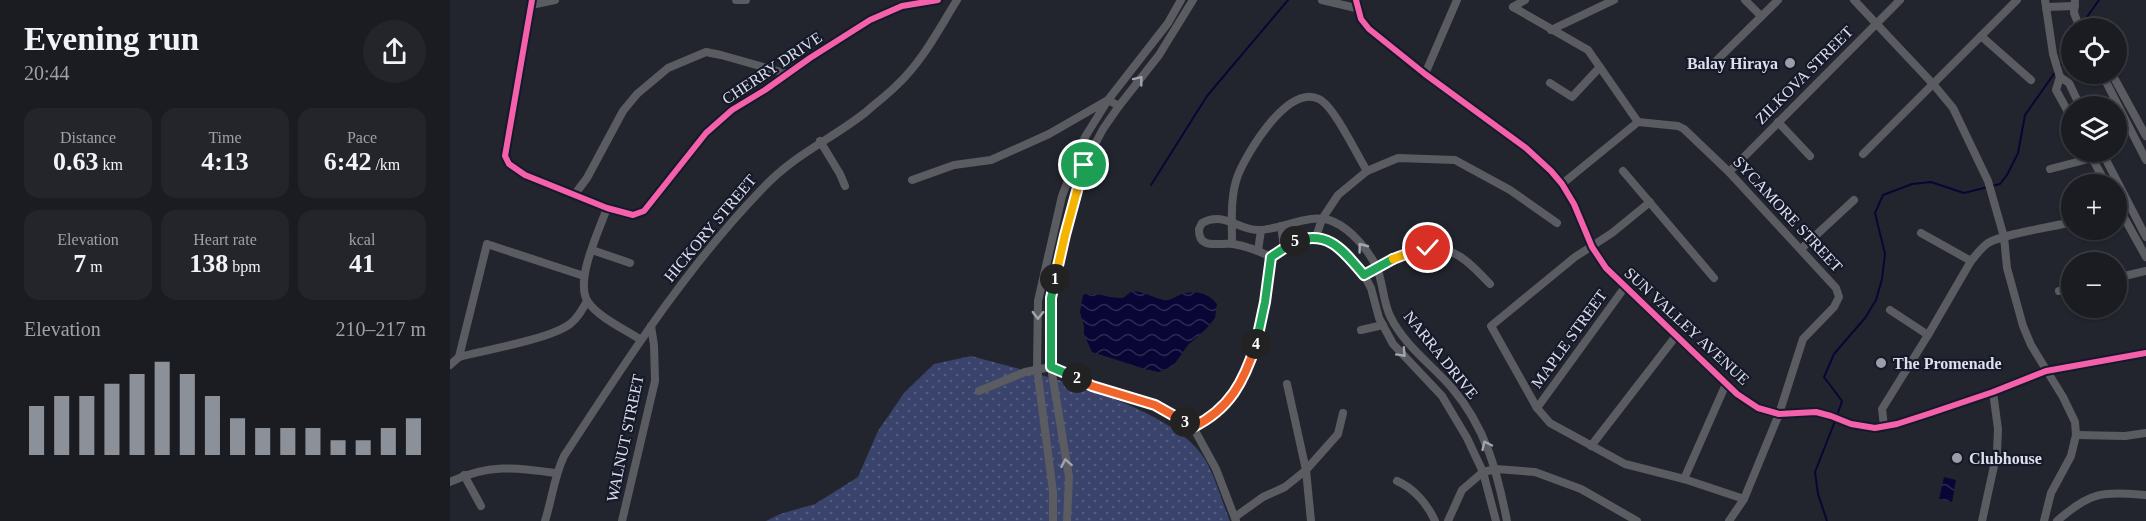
<!DOCTYPE html>
<html lang="en">
<head>
<meta charset="utf-8">
<style>
  :root { --surface:#1a1c22; --page:#23252a; --text:#f1f3f6; --muted:#9fa1a5; --line:#383a40; --accent:#8c9099 }
  body { margin:0; font-family:"Times New Roman",serif; background:var(--page); color:var(--text); height:100vh; display:flex; flex-direction:column; font-size:22px; white-space:nowrap }
  * { box-sizing:border-box; margin:0 }
  p { font-size:20px; color:var(--muted) }
  .icon { flex:none; width:33px; height:33px; fill:none; stroke:currentColor; stroke-width:2; stroke-linecap:round; stroke-linejoin:round }
  .map { position:relative; flex:1; overflow:hidden }
  .sheet { display:flex; flex-direction:column; background:var(--surface); width:450px }
  .sheet>* { flex:none }
  .tools { position:absolute; left:1611px; top:18px; display:grid; gap:12px }
  .tools a { display:grid; place-items:center; width:66px; height:66px; border-radius:50%; background:var(--surface); box-shadow:0 2px 4px #0004,0 0 0 2px var(--line); font-size:30px }
  .pin { position:absolute; display:grid; place-items:center; width:51px; height:51px; color:#fff; margin:-26px; border:3px solid #fff; border-radius:50%; box-shadow:0 2px 6px #0007 }
  .km { position:absolute; width:30px; height:30px; margin:-15px; border-radius:50%; background:#222; color:#fff; font-size:16px; line-height:30px; text-align:center }
  .round { display:grid; place-items:center; flex:none; width:63px; height:63px; border-radius:32px; background:var(--page) }
  .headline { display:flex; align-items:center; justify-content:space-between; height:102px; padding:0 24px }
  h1 { font-size:33px; font-weight:700; line-height:45px }
  .stats { display:grid; grid-template-columns:repeat(3,1fr); gap:9px; height:102px; padding:6px 24px }
  .stats div { display:grid; align-content:center; border-radius:15px; background:var(--page); text-align:center }
  .stats b { font-size:26px; font-weight:700 }
  .stats small { font-size:16px; font-weight:400 }
  .stats p { font-size:16px }
  .chart { height:168px; padding:12px 24px }
  .chart p { display:flex; justify-content:space-between }
  .chart svg { width:100%; height:108px; margin-top:6px; stroke:var(--accent); stroke-width:6 }
  main { display:flex; flex:1; min-height:0 }
  .map>svg:first-child { display:block }
  .grass { fill:url(#grass-dots) }
  .water { fill:url(#water-waves) }
  .lines { fill:none; stroke-linecap:round; stroke-linejoin:round }
  .stream { stroke:#090635; stroke-width:2 }
  .minor { stroke:#5b5c61; stroke-width:8 }
  .cycleway-casing { stroke:#151929; stroke-width:10 }
  .cycleway { stroke:#f560ab; stroke-width:6 }
  .oneway { stroke:#a2a5ad }
  .split-1-casing { stroke:#fff; stroke-width:12 }
  .split-2-casing { stroke:#fff; stroke-width:12 }
  .split-3-casing { stroke:#fff; stroke-width:12 }
  .split-4-casing { stroke:#fff; stroke-width:12 }
  .split-5-casing { stroke:#fff; stroke-width:12 }
  .split-6-casing { stroke:#fff; stroke-width:12 }
  .split-7-casing { stroke:#fff; stroke-width:12 }
  .split-1 { stroke:#f5b400; stroke-width:8 }
  .split-2 { stroke:#22a559; stroke-width:8 }
  .split-3 { stroke:#f0652b; stroke-width:8 }
  .split-4 { stroke:#f0652b; stroke-width:8 }
  .split-5 { stroke:#22a559; stroke-width:8 }
  .split-6 { stroke:#22a559; stroke-width:8 }
  .split-7 { stroke:#f5b400; stroke-width:8 }
  .poi-dot { fill:#9c9faa; stroke:#151929; stroke-width:2 }
  .labels { text-anchor:middle; dominant-baseline:central; stroke-width:4.5; stroke-linejoin:round; paint-order:stroke }
  .poi-label { font-size:16px; font-weight:bold; fill:#dde0ec; stroke:#151929; text-anchor:start }
  .street-label { font-size:16px; fill:#dde0ec; stroke:#151929 }
</style>
</head>
<body>
<main>
<section class="sheet">
<div class="headline"><div><h1>Evening run</h1><p>20:44</p></div><a class="round"><svg class="icon" aria-label="share" viewBox="0 0 24 24"><path d="M12 15V3M7 8l5-5 5 5M5 13v7h14v-7"/></svg></a></div>
<div class="stats">
<div><p>Distance</p><b>0.63<small> km</small></b></div>
<div><p>Time</p><b>4:13</b></div>
<div><p>Pace</p><b>6:42<small> /km</small></b></div>
</div>
<div class="stats">
<div><p>Elevation</p><b>7<small> m</small></b></div>
<div><p>Heart rate</p><b>138<small> bpm</small></b></div>
<div><p>kcal</p><b>41</b></div>
</div>
<div class="chart"><p><span>Elevation</span>210–217 m</p>
<svg viewBox="0 0 160 44" preserveAspectRatio="none"><path d="M5 44V24M15 44V20M25 44V20M35 44V15M45 44V11M55 44V6M65 44V11M75 44V20M85 44V29M95 44V33M105 44V33M115 44V33M125 44V38M135 44V38M145 44V33M155 44V29"/></svg>
</div>
</section>
<div class="map">
<svg width="1696" height="521" viewBox="0 0 1696 521">
  <defs>
    <pattern id="grass-dots" width="8" height="8" patternUnits="userSpaceOnUse" patternTransform="scale(1.5)"><rect width="8" height="8" fill="#39436b"/><path d="M2 2h.1M6 6h.1" fill="none" stroke="#555e80" stroke-width="1.8" stroke-linecap="round"/></pattern>
    <pattern id="water-waves" width="16" height="10" patternUnits="userSpaceOnUse" patternTransform="scale(1.5)"><rect width="16" height="10" fill="#090635"/><path d="M0 5q4-4 8 0t8 0" fill="none" stroke="#2c2a52"/></pattern>
  </defs>
  <rect width="100%" height="100%" fill="#23252e"/>
  <!-- grass -->
  <path class="grass" d="M521,356c61,17 203,48 235,105 10,18 16,41 24,60h-464l14,-7 35,-10 43,-27 20,-46 26,-38 30,-29z"/>
  <!-- water -->
  <g class="water">
    <path d="M682,291c12,0 21,7 32,9 7,1 12,-4 18,-6 14,-4 26,-1 35,10l-2,14 -9,11 -18,16 -15,21 -14,6 -14,-3 -53,-17 -8,-18v-8l-4,-14 3,-17c11,-4 26,4 40,3z"/>
    <polygon points="1494,477 1506,480 1502,502 1489,499"/>
  </g>
  <g class="lines">
    <!-- stream -->
    <g class="stream">
      <polyline points="1637,17 1649,0"/>
      <polyline points="1610,66 1622,49"/>
      <polyline points="701,185 757,96 838,0"/>
      <polyline points="1387,416 1392,401 1374,377 1384,354 1415,318 1426,300 1432,279 1435,254 1425,213 1433,195 1462,184 1481,182 1514,193 1550,184 1557,175 1568,153 1575,115 1606,71"/>
      <polyline points="1377,521 1368,494 1365,472 1385,421"/>
    </g>
    <!-- minor -->
    <g class="minor">
      <polyline points="82,0 55,156 59,164 75,175 157,208 183,215 194,211 256,133 282,110 315,90 360,58 420,20 452,6 488,0"/>
      <polyline points="286,0 296,0"/>
      <polyline points="872,0 906,8"/>
      <polyline points="906,0 911,19 919,29 975,74 1076,148 1101,171 1112,184 1124,204 1142,247 1156,268 1287,394 1308,408 1329,414 1366,412 1381,416 1401,424 1425,428 1447,424 1481,413 1543,392 1596,371 1696,353"/>
      <polyline points="1295,0 1311,16"/>
      <polyline points="1404,0 1484,85 1503,108 1538,181 1554,237 1557,268 1573,326 1581,345 1613,397 1625,422 1626,435 1621,456 1601,493 1594,521"/>
      <polyline points="1595,0 1603,54 1610,77 1606,90 1622,119"/>
      <polyline points="1625,0 1624,13 1630,28"/>
      <polyline points="81,5 105,0"/>
      <polyline points="1063,7 1138,50 1188,122"/>
      <polyline points="1063,7 1075,0"/>
      <polyline points="1596,7 1625,6"/>
      <polyline points="1101,30 1164,0"/>
      <polyline points="1531,36 1581,80"/>
      <polyline points="1267,60 1328,0"/>
      <polyline points="975,74 1007,0"/>
      <polyline points="1652,74 1696,160"/>
      <polyline points="1662,74 1696,136"/>
      <polyline points="1610,77 1619,83 1630,106"/>
      <polyline points="1100,83 1122,97 1150,67"/>
      <polyline points="1328,122 1360,156"/>
      <polyline points="370,141 390,174 395,186"/>
      <polyline points="1639,152 1656,184"/>
      <polyline points="1652,152 1696,237"/>
      <polyline points="1413,154 1567,0"/>
      <polyline points="1600,169 1654,155"/>
      <polyline points="1173,171 1264,278"/>
      <polyline points="1279,172 1450,0"/>
      <polyline points="462,180 504,165 541,160 599,134 658,100 669,106"/>
      <polyline points="1112,184 1188,122 1228,126 1234,129 1279,172 1386,288 1389,297 1384,307 1353,339 1329,414 1294,499 1279,521"/>
      <polyline points="125,194 137,178 173,111 187,94 218,68 256,52 271,55 338,74"/>
      <polyline points="1200,202 1162,233 1125,257 1041,326 1087,408 1100,423 1175,464 1234,479 1294,499"/>
      <polyline points="1666,203 1696,257"/>
      <path d="M157,208c-8,23 -33,73 -19,94 10,15 38,28 53,38"/>
      <polyline points="831,226 834,247"/>
      <polyline points="1471,233 1521,261"/>
      <polyline points="866,237 872,219 888,195 917,171 948,158 1005,160 1060,190 1107,223"/>
      <path d="M782,243c0,-22 -2,-47 6,-68 10,-24 50,-91 81,-76 15,7 38,56 48,72"/>
      <polyline points="1351,249 1404,200"/>
      <polyline points="142,250 180,263"/>
      <polyline points="808,251 811,230"/>
      <path d="M821,257c-12,-6 -25,-11 -38,-13 -13,-2 -35,7 -34,-15l3,-6c22,-12 36,7 56,7 25,0 52,-19 76,-8 18,8 35,29 43,46 6,15 6,33 13,48 14,29 41,48 62,72 34,40 45,83 55,133"/>
      <polyline points="821,257 842,242 866,237 874,238 890,248 914,275 921,288 929,318 943,344 992,396 1017,438 1033,472 1046,521"/>
      <path d="M914,275c28,-16 64,-39 95,-19 12,7 21,18 31,28"/>
      <polyline points="1666,278 1696,271"/>
      <polyline points="1609,291 1622,288"/>
      <polyline points="1440,310 1478,335"/>
      <polyline points="911,330 933,325"/>
      <polyline points="9,357 37,244 134,276"/>
      <path d="M0,365l9,-8c27,-7 91,-18 111,-33 8,-6 12,-14 17,-23"/>
      <polyline points="837,384 856,470 861,521"/>
      <polyline points="529,391 575,372 601,367 615,371 642,385 705,405 743,427 766,469 786,521"/>
      <polyline points="1087,408 1175,287"/>
      <path d="M1434,426l-2,-17 46,-74 43,-74c5,-6 10,-13 17,-18 15,-9 64,-16 84,-21"/>
      <path d="M743,427c64,-31 70,-107 78,-170"/>
      <polyline points="1626,435 1675,436 1696,433"/>
      <polyline points="1141,446 1226,336"/>
      <polyline points="14,475 31,506"/>
      <polyline points="1234,479 1276,384"/>
      <path d="M947,481c17,7 31,24 38,40"/>
      <path d="M0,482c37,-18 66,-15 105,-9"/>
      <polyline points="785,517 813,497 835,487 856,470 888,434 893,413"/>
      <path d="M95,521c7,-22 9,-44 19,-65 61,-93 122,-189 200,-269 31,-33 68,-48 102,-75 10,-9 21,-17 31,-27 25,-23 42,-56 60,-85"/>
      <polyline points="172,521 205,381 204,345 201,326"/>
      <polyline points="603,521 603,492 587,368 588,301 612,196 635,137 658,100 718,23 731,0"/>
      <polyline points="617,521 619,477 601,367 601,298 615,235 634,165 653,129 669,106 709,55 743,0"/>
      <polyline points="998,521 1012,490 1033,472 1046,469 1085,472 1131,489 1187,521"/>
      <polyline points="1532,521 1547,452 1548,429 1543,392"/>
      <path d="M1607,521c34,-30 45,-29 89,-26"/>
    </g>
    <!-- cycleway casing -->
    <g class="cycleway-casing">
      <g id="cycleway">
        <polyline points="82,0 55,156 59,164 75,175 157,208 183,215 194,211 256,133 282,110 315,90 360,58 420,20 452,6 488,0"/>
        <polyline points="906,0 911,19 919,29 975,74 1076,148 1101,171 1112,184 1124,204 1142,247 1156,268 1287,394 1308,408 1329,414 1366,412 1381,416 1401,424 1425,428 1447,424 1481,413 1543,392 1596,371 1696,353"/>
      </g>
    </g>
    <!-- cycleway -->
    <use href="#cycleway" class="cycleway"/>
  </g>
  <!-- one-way arrows -->
  <defs><path id="oneway-chevron" d="M-2-3.5L2.5 0L-2 3.5" fill="none" stroke-width="1.6" stroke-linecap="round" stroke-linejoin="round" transform="scale(1.5)"/></defs>
  <g class="oneway">
    <use href="#oneway-chevron" transform="translate(689 80) rotate(-52)"/>
    <use href="#oneway-chevron" transform="translate(912 247) rotate(-127)"/>
    <use href="#oneway-chevron" transform="translate(588 315) rotate(91)"/>
    <use href="#oneway-chevron" transform="translate(952 353) rotate(47)"/>
    <use href="#oneway-chevron" transform="translate(1036 445) rotate(-115)"/>
    <use href="#oneway-chevron" transform="translate(616 463) rotate(-100)"/>
  </g>
  <g class="lines">
    <!-- split-1 casing -->
    <g class="split-1-casing">
      <polyline id="split-1" points="605,279 615,235 634,165"/>
    </g>
    <!-- split-2 casing -->
    <g class="split-2-casing">
      <polyline id="split-2" points="605,279 601,298 601,367 627,378"/>
    </g>
    <!-- split-3 casing -->
    <g class="split-3-casing">
      <polyline id="split-3" points="627,378 642,386 705,405 735,422"/>
    </g>
    <!-- split-4 casing -->
    <g class="split-4-casing">
      <path id="split-4" d="M735,422l8,5c37,-18 51,-46 63,-83"/>
    </g>
    <!-- split-5 casing -->
    <g class="split-5-casing">
      <polyline id="split-5" points="806,344 815,302 821,257 845,241"/>
    </g>
    <!-- split-6 casing -->
    <g class="split-6-casing">
      <path id="split-6" d="M845,241c35,-11 48,10 69,34l29,-16"/>
    </g>
    <!-- split-7 casing -->
    <g class="split-7-casing">
      <polyline id="split-7" points="943,259 964,251 978,248"/>
    </g>
    <!-- split-1 -->
    <use href="#split-1" class="split-1"/>
    <!-- split-2 -->
    <use href="#split-2" class="split-2"/>
    <!-- split-3 -->
    <use href="#split-3" class="split-3"/>
    <!-- split-4 -->
    <use href="#split-4" class="split-4"/>
    <!-- split-5 -->
    <use href="#split-5" class="split-5"/>
    <!-- split-6 -->
    <use href="#split-6" class="split-6"/>
    <!-- split-7 -->
    <use href="#split-7" class="split-7"/>
  </g>
  <!-- markers -->
  <g class="poi-dot">
    <circle cx="1340" cy="63" r="6"/>
    <circle cx="1431" cy="363" r="6"/>
    <circle cx="1507" cy="458" r="6"/>
  </g>
  <g class="labels">
    <!-- poi labels -->
    <g class="poi-label">
      <text x="1328" y="63" text-anchor="end">Balay Hiraya</text>
      <text x="1443" y="363">The Promenade</text>
      <text x="1519" y="458">Clubhouse</text>
    </g>
    <!-- street labels -->
    <g class="street-label">
      <text transform="translate(322 68) rotate(-34)">CHERRY DRIVE</text>
      <text transform="translate(1354 75) rotate(-45)">ZILKOVA STREET</text>
      <text transform="translate(1338 214) rotate(47)">SYCAMORE STREET</text>
      <text transform="translate(260 228) rotate(-50)">HICKORY STREET</text>
      <text transform="translate(1237 326) rotate(43)">SUN VALLEY AVENUE</text>
      <text transform="translate(1119 339) rotate(-54)">MAPLE STREET</text>
      <text transform="translate(991 355) rotate(51)">NARRA DRIVE</text>
      <text transform="translate(175 438) rotate(-78)">WALNUT STREET</text>
    </g>
  </g>
</svg>
<div class="tools">
<a><svg class="icon" aria-label="locate" viewBox="0 0 24 24"><circle cx="12" cy="12" r="6"/><path d="M12 2v4M12 18v4M2 12h4M18 12h4"/></svg></a>
<a><svg class="icon" aria-label="layers" viewBox="0 0 24 24"><path d="M12 4l9 5-9 5-9-5zM3 14l9 5 9-5"/></svg></a>
<a>+</a>
<a>−</a>
</div>
<div class="pin" style="left:634px;top:165px;background:#1e9e55"><svg class="icon" aria-label="arrive" viewBox="0 0 24 24"><path d="M6 21V4h12l-3 4 3 4H6"/></svg></div>
<div class="pin" style="left:978px;top:248px;background:#d93025"><svg class="icon" aria-label="check" viewBox="0 0 24 24"><path d="M5 12l5 5 9-10"/></svg></div>
<b class="km" style="left:605px;top:279px">1</b>
<b class="km" style="left:627px;top:378px">2</b>
<b class="km" style="left:735px;top:422px">3</b>
<b class="km" style="left:806px;top:344px">4</b>
<b class="km" style="left:845px;top:241px">5</b>
</div>
</main>
</body>
</html>
